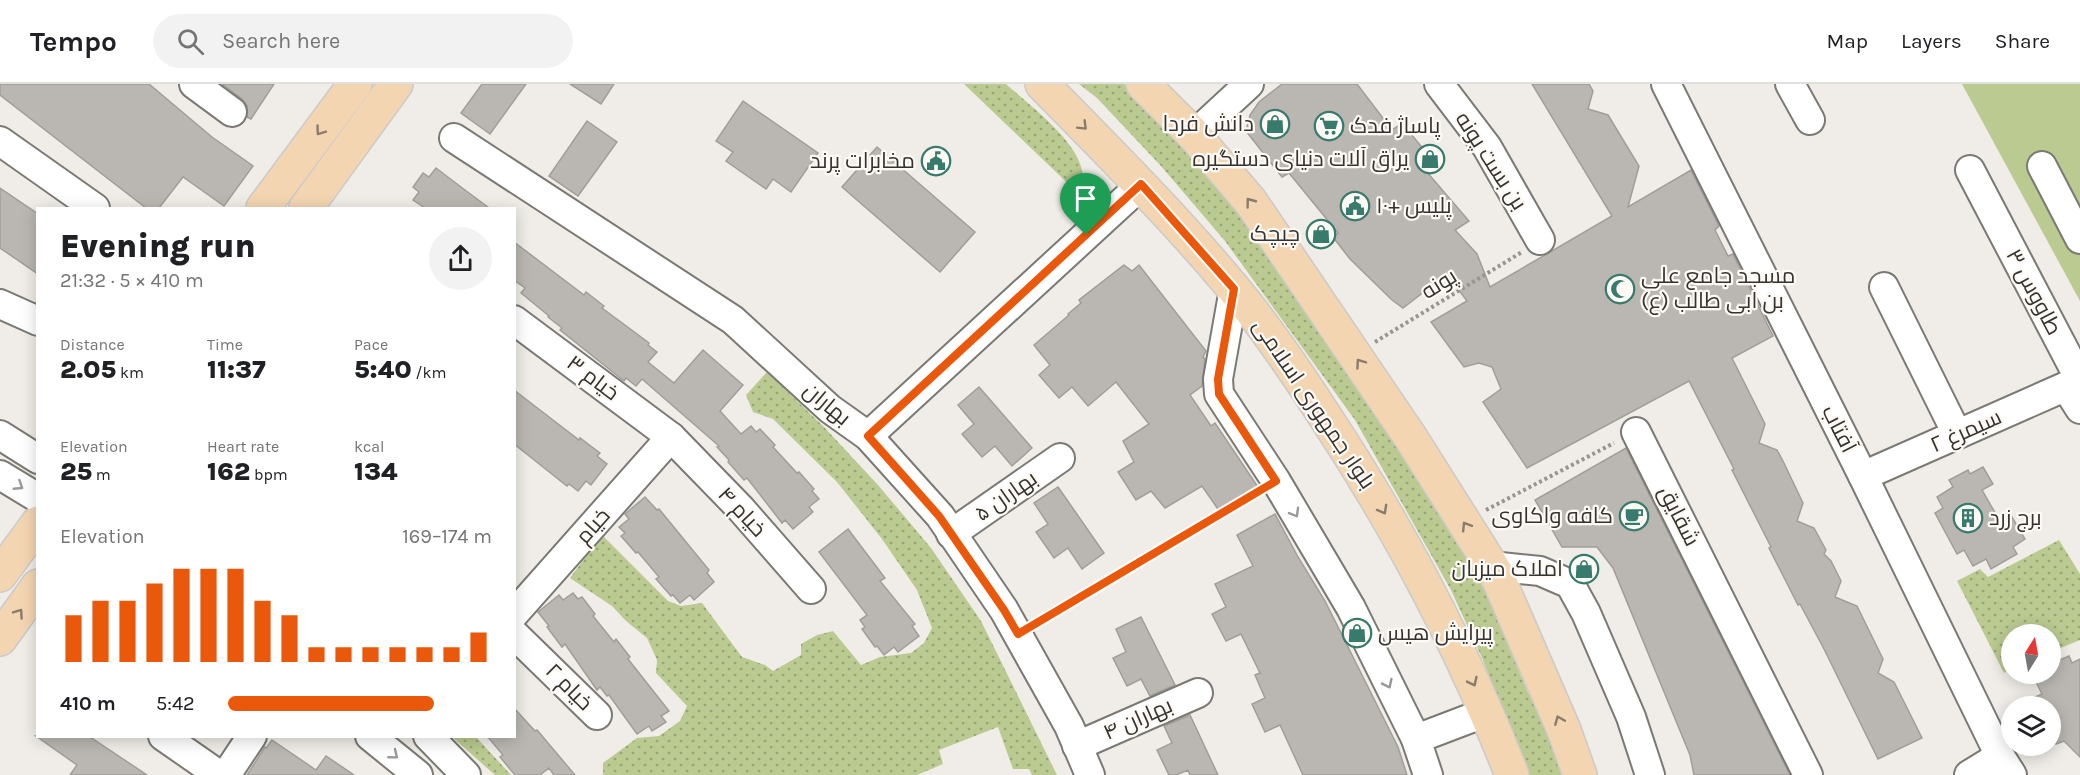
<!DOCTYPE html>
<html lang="en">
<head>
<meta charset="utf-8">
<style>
  :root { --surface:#fff; --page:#f2f2f2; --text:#202124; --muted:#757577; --line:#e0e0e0; --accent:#ea580c }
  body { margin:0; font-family:Karla,Cairo,sans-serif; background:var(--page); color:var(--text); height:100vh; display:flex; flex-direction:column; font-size:22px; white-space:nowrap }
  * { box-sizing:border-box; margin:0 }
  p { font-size:20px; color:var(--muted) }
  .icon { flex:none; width:33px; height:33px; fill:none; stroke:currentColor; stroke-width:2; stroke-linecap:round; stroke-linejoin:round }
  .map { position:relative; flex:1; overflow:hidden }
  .side { position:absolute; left:36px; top:123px; width:480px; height:531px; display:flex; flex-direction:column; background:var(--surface); border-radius:0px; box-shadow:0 3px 15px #0003 }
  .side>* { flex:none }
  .needle { width:39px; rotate:11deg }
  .tools { position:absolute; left:2001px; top:540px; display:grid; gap:12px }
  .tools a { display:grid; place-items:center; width:60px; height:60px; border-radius:50%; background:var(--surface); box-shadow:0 3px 15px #0003; font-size:30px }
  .pin { position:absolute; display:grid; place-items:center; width:51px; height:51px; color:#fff; margin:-62px -26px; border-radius:50% 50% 50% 0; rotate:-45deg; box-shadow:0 0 6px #0007 }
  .pin .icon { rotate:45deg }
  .round { display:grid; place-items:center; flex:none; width:63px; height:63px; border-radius:32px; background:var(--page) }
  .headline { display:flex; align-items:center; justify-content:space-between; height:102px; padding:0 24px }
  h1 { font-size:33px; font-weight:800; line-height:45px }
  .stats { display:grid; grid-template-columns:repeat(3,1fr); gap:9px; height:102px; padding:6px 24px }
  .stats div { display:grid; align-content:center }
  .stats b { font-size:26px; font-weight:800 }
  .stats small { font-size:16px; font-weight:400 }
  .stats p { font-size:16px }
  .chart { height:168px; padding:12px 24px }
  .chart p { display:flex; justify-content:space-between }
  .chart svg { width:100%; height:108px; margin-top:6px; stroke:var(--accent); stroke-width:6 }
  ul { padding:0 24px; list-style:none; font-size:20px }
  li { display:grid; grid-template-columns:96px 72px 1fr; align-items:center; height:45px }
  li i { height:15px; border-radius:8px; background:var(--accent) }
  header { display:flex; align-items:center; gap:36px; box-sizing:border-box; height:84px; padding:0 30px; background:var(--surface); border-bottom:2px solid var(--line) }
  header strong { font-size:28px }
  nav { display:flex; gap:33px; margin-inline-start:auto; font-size:21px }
  .search { width:420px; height:54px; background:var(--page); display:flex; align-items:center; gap:15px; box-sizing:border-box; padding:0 21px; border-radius:33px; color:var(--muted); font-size:22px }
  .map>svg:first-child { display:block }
  .grass { fill:url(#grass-dots) }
  .park { fill:#baca90 }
  .building { fill:#bab7b2; stroke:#a19e99; stroke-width:1.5 }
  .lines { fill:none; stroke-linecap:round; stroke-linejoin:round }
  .minor-casing { stroke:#7b7974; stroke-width:32 }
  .major-casing { stroke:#cacac9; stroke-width:36 }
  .path { stroke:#979591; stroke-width:4; stroke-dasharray:3 3; stroke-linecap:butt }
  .minor { stroke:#fff; stroke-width:28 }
  .major { stroke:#f3d5b2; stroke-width:33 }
  .oneway { stroke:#8a7c6b }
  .oneway2 { stroke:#9a9998 }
  .route-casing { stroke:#fff; stroke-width:12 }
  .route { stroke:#ea580c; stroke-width:8 }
  .labels { text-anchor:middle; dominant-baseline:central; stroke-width:4.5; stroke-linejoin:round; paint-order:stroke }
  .poi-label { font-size:22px; fill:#343331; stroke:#fdfaf5; text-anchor:end }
  .street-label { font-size:22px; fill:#343331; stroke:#fdfaf5 }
</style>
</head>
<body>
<header>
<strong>Tempo</strong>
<div class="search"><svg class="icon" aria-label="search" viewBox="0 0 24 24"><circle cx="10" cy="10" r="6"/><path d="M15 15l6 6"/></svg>Search here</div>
<nav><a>Map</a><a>Layers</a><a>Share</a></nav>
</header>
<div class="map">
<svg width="2080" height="691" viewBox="0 0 2080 691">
  <defs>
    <pattern id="grass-dots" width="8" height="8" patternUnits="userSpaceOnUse" patternTransform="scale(1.5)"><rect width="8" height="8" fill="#baca90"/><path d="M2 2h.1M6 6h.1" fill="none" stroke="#98a576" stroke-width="1.8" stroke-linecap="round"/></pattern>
  </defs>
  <rect width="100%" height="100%" fill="#f0ede8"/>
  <!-- grass -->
  <g class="grass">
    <path d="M964,0h42c23,21 80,62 77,97 0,4 -3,9 -4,13z"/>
    <polygon points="1079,0 1124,0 1185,57 1304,219 1463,464 1490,518 1526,604 1560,674 1565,691 1530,691 1482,574 1451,506 1355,336 1225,157 1161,82 1097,14"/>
    <polygon points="767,288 824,343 878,401 931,464 981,537 1057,691 1032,691 1029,685 1013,685 998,643 939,666 943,680 917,691 603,691 603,679 637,654 659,652 680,637 687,622 656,589 657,576 647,554 626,537 612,522 570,494 602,451 668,517 681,522 702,519 742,573 765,581 773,587 801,571 801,560 817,551 833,547 861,581 880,573 911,569 924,559 932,544 917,506 882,455 837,398 773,335 753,328 746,311"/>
    <polygon points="2059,456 2080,490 2080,556 2051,568 2050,550 2012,550 2011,585 2004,589 1957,497 1980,485 1988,493"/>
    <polygon points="452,653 476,653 511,691 495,691"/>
  </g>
  <!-- park -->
  <polygon class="park" points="1962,0 2080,0 2080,217"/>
  <!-- building -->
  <g class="building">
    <polygon points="0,0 149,0 212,53 253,82 224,122 183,93 159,124 146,124 0,11"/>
    <polygon points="222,0 274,0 251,35 247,33 247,22 242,15"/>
    <polygon points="482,0 526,0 490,50 461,29"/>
    <polygon points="570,0 614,0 601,20"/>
    <polygon points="1282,0 1357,0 1392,46 1402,39 1430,73 1420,80 1469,137 1455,146 1477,170 1490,203 1612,132 1532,0 1589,0 1593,7 1588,25 1608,31 1639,82 1628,123 1691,86 1719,142 1715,146 1728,172 1733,170 1773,252 1732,274 1765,340 1759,359 1777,366 1783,377 1803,419 1797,437 1814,444 1826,466 1824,470 1831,477 1841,497 1835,513 1857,522 1883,575 1878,589 1894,598 1922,654 1878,675 1824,565 1800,520 1798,521 1769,464 1771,463 1732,386 1734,385 1689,297 1527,384 1483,318 1501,305 1492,283 1479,279 1464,283 1431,238 1467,217 1447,190 1403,224 1392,216 1350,175 1333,153 1338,149 1289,89 1282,93 1246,47 1250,31 1259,18"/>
    <polygon points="743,17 818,69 791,108 773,95 766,105 726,77 733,68 716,57"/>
    <polygon points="587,37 617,58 578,112 549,92"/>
    <polygon points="877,63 975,148 940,188 842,103"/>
    <polygon points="436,84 465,106 489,124 425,124 413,116 419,108 413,103 423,89 429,93"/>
    <polygon points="0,104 38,130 38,190 0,164"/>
    <polygon points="514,158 584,211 586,208 604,222 602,224 649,259 648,261 657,268 648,278 674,299 703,266 743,301 720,327 741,350 751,342 756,348 760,345 775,361 773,363 797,389 799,388 814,405 812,407 819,415 809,423 813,428 793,445 785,436 782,439 747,394 744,396 728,378 729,376 717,363 719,362 642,295 636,302 626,294 624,297 560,246 562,244 548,233 549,232 521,209 525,204 514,196"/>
    <polygon points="1124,181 1132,187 1139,181 1206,267 1203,273 1205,275 1202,302 1190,311 1211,342 1215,339 1258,403 1220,428 1202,402 1165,424 1151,407 1136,416 1118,388 1134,378 1123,357 1149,340 1116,298 1088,322 1072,303 1059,314 1039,291 1050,281 1034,261 1069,231 1068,230 1081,219 1079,216"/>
    <polygon points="979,303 1032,364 1012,382 995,362 982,373 962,350 974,340 958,321"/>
    <polygon points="514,306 579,356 580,354 600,369 597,372 607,380 591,401 586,397 578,407 569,400 567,402 514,360"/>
    <polygon points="1626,364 1790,691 1694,691 1690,671 1613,484 1597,463 1562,463 1535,416"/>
    <polygon points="1983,383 1993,400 1982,406 2001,439 2012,433 2025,455 2013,463 2017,470 1991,485 1986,475 1973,482 1964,466 1957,470 1935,429 1943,424 1937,413 1953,403 1949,396 1968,386 1970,390"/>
    <polygon points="1058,403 1104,469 1082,485 1068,464 1054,474 1036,448 1048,440 1034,419"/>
    <polygon points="645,413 657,426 659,425 709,486 707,489 714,498 694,516 690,511 680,519 673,511 671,512 656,495 659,493 638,468 636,469 621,452 625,449 619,443 629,435 625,430"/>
    <polygon points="1275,430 1298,473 1325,517 1398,663 1407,691 1303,691 1280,641 1265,648 1252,620 1265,614 1255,591 1260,589 1241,550 1226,557 1212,530 1226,523 1215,500 1253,482 1237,451"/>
    <polygon points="848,445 885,494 880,497 915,540 912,542 919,552 898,568 894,563 884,571 877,562 875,563 862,545 865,543 860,536 867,531 819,468"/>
    <polygon points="573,509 578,515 582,513 595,530 593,532 614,558 616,555 630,573 628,575 669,627 661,632 666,638 652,647 649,642 637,650 609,611 607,612 600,603 597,606 565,560 562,563 547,543 549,542 538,528 559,511 563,516"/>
    <polygon points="1141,533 1175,601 1150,612 1141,595 1127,602 1113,574 1126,568 1116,545"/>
    <polygon points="2069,572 2072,579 2080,575 2080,673 2064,657 2056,660 2050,649 2050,622 2014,622 2042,610 2035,596 2050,590 2050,580"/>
    <polygon points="514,624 535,647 537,646 575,691 554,691 549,684 540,691 515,691 500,673 503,671 487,652 514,652"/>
    <polygon points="1190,631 1218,691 1190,691 1188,686 1176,691 1169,691 1157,666 1172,659 1164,642"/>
    <polygon points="36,652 90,653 147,691 70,691 77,681"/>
    <polygon points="272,656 316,686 326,672 354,691 247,691 265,663 266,664"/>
  </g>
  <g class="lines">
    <!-- minor casing -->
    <g class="minor-casing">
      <g id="minor">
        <polyline points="194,0 232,28"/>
        <polyline points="1439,0 1487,63 1540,156"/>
        <polyline points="1666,0 1863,392 2000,672 2012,691"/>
        <polyline points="1790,0 1810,36"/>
        <polyline points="1194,51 1249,0"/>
        <polyline points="454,54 733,236 830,325 868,352 940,432 1004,526 1069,642 1090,691"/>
        <polyline points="0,57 95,124"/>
        <polyline points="2042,82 2080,155"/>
        <polyline points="1884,203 1957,350"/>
        <polyline points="1234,205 1218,295 1219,310 1276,397 1351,524 1416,655 1428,691"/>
        <polyline points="0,220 38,237"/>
        <polyline points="514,236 671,353 741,425 811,505"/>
        <polyline points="2069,301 2066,303 2080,325"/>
        <polyline points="1636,348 1808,691"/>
        <polyline points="0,351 38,375"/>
        <polyline points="868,352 1141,101"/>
        <polyline points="0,391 38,414"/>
        <polyline points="1863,392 2069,301 2079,294 1970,86"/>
        <polyline points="951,450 1060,374"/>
        <polyline points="1491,482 1540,487 1570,500 1586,529 1631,633 1650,691"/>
        <polyline points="514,530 671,353"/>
        <polyline points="514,550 597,631"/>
        <polyline points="163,652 219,691"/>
        <polyline points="370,652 418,691"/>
        <polyline points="428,652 466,691"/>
        <polyline points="1416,655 1487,628"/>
        <polyline points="1077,662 1198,609"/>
        <polyline points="226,691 252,652"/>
        <polyline points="1969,691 2000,672"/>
      </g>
    </g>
    <!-- major casing -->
    <g class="major-casing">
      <g id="major">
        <path d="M1042,0c66,67 132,133 192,205 34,41 63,84 92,129 74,112 137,232 186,357"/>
        <polyline points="1143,0 1194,51 1251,118 1411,354 1496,489 1564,646 1580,691"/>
        <polyline points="263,124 355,0"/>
        <polyline points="306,124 396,0"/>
        <polyline points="0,491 38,439"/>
        <polyline points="0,555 38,502"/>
      </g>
    </g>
    <!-- path -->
    <g class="path">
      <polyline points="1375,258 1522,168"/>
      <polyline points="1486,426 1614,359"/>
      <polyline points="1037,539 1258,408"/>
    </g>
    <!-- minor -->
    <use href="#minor" class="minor"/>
    <!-- major -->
    <use href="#major" class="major"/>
  </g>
  <!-- one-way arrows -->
  <defs><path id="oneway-chevron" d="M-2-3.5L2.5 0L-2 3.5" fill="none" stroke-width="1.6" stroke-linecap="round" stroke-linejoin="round" transform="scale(1.5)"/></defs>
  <g class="oneway">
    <use href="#oneway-chevron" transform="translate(1083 42) rotate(45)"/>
    <use href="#oneway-chevron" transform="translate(320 47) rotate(126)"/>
    <use href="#oneway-chevron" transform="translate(1250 118) rotate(-127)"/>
    <use href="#oneway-chevron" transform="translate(1360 279) rotate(-125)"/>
    <use href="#oneway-chevron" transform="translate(1383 426) rotate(61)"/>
    <use href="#oneway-chevron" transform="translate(1466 442) rotate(-122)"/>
    <use href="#oneway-chevron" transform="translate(19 529) rotate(-55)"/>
    <use href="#oneway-chevron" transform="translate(1473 598) rotate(64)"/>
    <use href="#oneway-chevron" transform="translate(1559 636) rotate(-113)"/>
  </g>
  <g class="oneway2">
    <use href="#oneway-chevron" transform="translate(19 402) rotate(33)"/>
    <use href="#oneway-chevron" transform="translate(1295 429) rotate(60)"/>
    <use href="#oneway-chevron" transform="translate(1388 600) rotate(64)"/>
    <use href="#oneway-chevron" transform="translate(394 671) rotate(39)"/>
  </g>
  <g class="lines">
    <!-- route casing -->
    <g class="route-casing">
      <polygon id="route" points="1141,100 1234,205 1218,295 1219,310 1276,397 1018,550 1004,526 939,432 868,352"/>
    </g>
    <!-- route -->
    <use href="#route" class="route"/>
  </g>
  <!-- icons -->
  <defs>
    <g id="shop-ring" transform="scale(1.5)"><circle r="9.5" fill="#fdfaf5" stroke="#387b6d" stroke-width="1.5"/><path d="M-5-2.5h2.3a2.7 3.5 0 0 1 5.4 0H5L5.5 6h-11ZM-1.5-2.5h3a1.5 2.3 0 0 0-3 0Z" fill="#387b6d"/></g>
    <g id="supermarket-ring" transform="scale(1.5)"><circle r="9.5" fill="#fdfaf5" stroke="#387b6d" stroke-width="1.5"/><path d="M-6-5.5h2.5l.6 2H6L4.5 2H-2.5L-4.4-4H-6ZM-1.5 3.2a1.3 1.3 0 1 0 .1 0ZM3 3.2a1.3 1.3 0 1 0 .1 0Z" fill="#387b6d"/></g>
    <g id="civic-ring" transform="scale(1.5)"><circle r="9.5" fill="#fdfaf5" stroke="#387b6d" stroke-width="1.5"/><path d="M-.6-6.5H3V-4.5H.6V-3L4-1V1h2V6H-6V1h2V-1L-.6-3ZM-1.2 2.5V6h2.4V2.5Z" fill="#387b6d"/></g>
    <g id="mosque-ring" transform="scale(1.5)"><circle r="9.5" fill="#fdfaf5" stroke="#387b6d" stroke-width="1.5"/><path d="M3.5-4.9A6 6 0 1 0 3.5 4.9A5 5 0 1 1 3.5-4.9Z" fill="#387b6d"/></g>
    <g id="cafe-ring" transform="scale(1.5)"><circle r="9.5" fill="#fdfaf5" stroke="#387b6d" stroke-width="1.5"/><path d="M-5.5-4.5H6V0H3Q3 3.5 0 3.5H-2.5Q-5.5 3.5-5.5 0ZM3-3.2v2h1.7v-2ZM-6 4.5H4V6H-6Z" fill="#387b6d"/></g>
    <g id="building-ring" transform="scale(1.5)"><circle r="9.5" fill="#fdfaf5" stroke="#387b6d" stroke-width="1.5"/><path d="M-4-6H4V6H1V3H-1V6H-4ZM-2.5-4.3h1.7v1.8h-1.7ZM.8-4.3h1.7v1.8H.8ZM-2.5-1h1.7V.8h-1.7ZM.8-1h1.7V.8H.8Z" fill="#387b6d"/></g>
  </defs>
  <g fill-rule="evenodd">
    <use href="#shop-ring" x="1275" y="40"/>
    <use href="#supermarket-ring" x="1329" y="42"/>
    <use href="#shop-ring" x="1430" y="75"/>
    <use href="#civic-ring" x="936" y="77"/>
    <use href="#civic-ring" x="1355" y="122"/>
    <use href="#shop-ring" x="1321" y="150"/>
    <use href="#mosque-ring" x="1620" y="205"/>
    <use href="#cafe-ring" x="1634" y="432"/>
    <use href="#building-ring" x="1968" y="434"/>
    <use href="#shop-ring" x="1584" y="485"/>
    <use href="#shop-ring" x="1357" y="549"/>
  </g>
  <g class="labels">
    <!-- poi labels -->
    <g class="poi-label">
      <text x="1254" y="40">دانش فردا</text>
      <text x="1350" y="42" text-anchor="start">پاساژ فدک</text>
      <text x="1409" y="75">یراق آلات دنیای دستگیره</text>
      <text x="915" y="77">مخابرات پرند</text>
      <text x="1376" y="122" text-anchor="start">پلیس +۱۰</text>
      <text x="1300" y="150">چیچک</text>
      <text x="1641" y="192" text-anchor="start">مسجد جامع علی<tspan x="1641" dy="25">بن ابی طالب (ع)</tspan></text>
      <text x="1613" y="432">کافه واکاوی</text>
      <text x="1989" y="434" text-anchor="start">برج زرد</text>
      <text x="1563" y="485">املاک میزبان</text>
      <text x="1378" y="549" text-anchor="start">پیرایش هیس</text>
    </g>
    <!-- street labels -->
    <g class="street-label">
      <text transform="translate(1491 77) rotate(57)">بن بست پونه</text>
      <text transform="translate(1439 200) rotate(-32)">پونه</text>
      <text transform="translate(2034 208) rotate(62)">طاووس ۳</text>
      <text transform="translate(593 294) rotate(37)">خیام ۳</text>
      <text transform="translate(827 320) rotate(40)">بهاران</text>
      <text transform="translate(1314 320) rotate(56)">بلوار جمهوری اسلامی</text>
      <text transform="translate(1839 345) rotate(63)">آفتاب</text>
      <text transform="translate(1966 347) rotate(-24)">سیمرغ ۲</text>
      <text transform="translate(1006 412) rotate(-35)">بهاران ۵</text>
      <text transform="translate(742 428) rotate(47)">خیام ۴</text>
      <text transform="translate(1679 432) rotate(63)">شقایق</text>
      <text transform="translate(593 442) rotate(-48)">خیام</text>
      <text transform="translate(569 603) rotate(45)">خیام ۲</text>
      <text transform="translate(1138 635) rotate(-24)">بهاران ۴</text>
    </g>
  </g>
</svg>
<div class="tools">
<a><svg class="needle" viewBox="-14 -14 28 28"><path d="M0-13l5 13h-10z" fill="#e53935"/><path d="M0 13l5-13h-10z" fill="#757577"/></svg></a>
<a><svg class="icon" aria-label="layers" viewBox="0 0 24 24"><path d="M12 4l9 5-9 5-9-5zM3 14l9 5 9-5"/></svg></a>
</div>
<div class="pin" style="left:1086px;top:151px;background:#1e9e55"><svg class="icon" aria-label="arrive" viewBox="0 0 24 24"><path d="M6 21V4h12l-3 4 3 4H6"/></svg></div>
<section class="side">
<div class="headline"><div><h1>Evening run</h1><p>21:32 · 5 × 410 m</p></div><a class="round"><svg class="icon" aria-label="share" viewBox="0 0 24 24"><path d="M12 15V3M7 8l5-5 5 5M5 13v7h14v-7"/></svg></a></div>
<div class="stats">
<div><p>Distance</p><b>2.05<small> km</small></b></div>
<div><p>Time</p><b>11:37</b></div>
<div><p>Pace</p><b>5:40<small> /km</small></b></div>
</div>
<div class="stats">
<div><p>Elevation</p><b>25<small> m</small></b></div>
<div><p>Heart rate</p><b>162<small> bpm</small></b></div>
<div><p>kcal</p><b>134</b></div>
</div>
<div class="chart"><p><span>Elevation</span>169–174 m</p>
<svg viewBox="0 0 160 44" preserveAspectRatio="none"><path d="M5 44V25M15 44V19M25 44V19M35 44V12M45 44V6M55 44V6M65 44V6M75 44V19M85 44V25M95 44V38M105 44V38M115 44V38M125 44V38M135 44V38M145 44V38M155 44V32"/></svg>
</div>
<ul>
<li><b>410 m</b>5:42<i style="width:78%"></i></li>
</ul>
</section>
</div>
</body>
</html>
